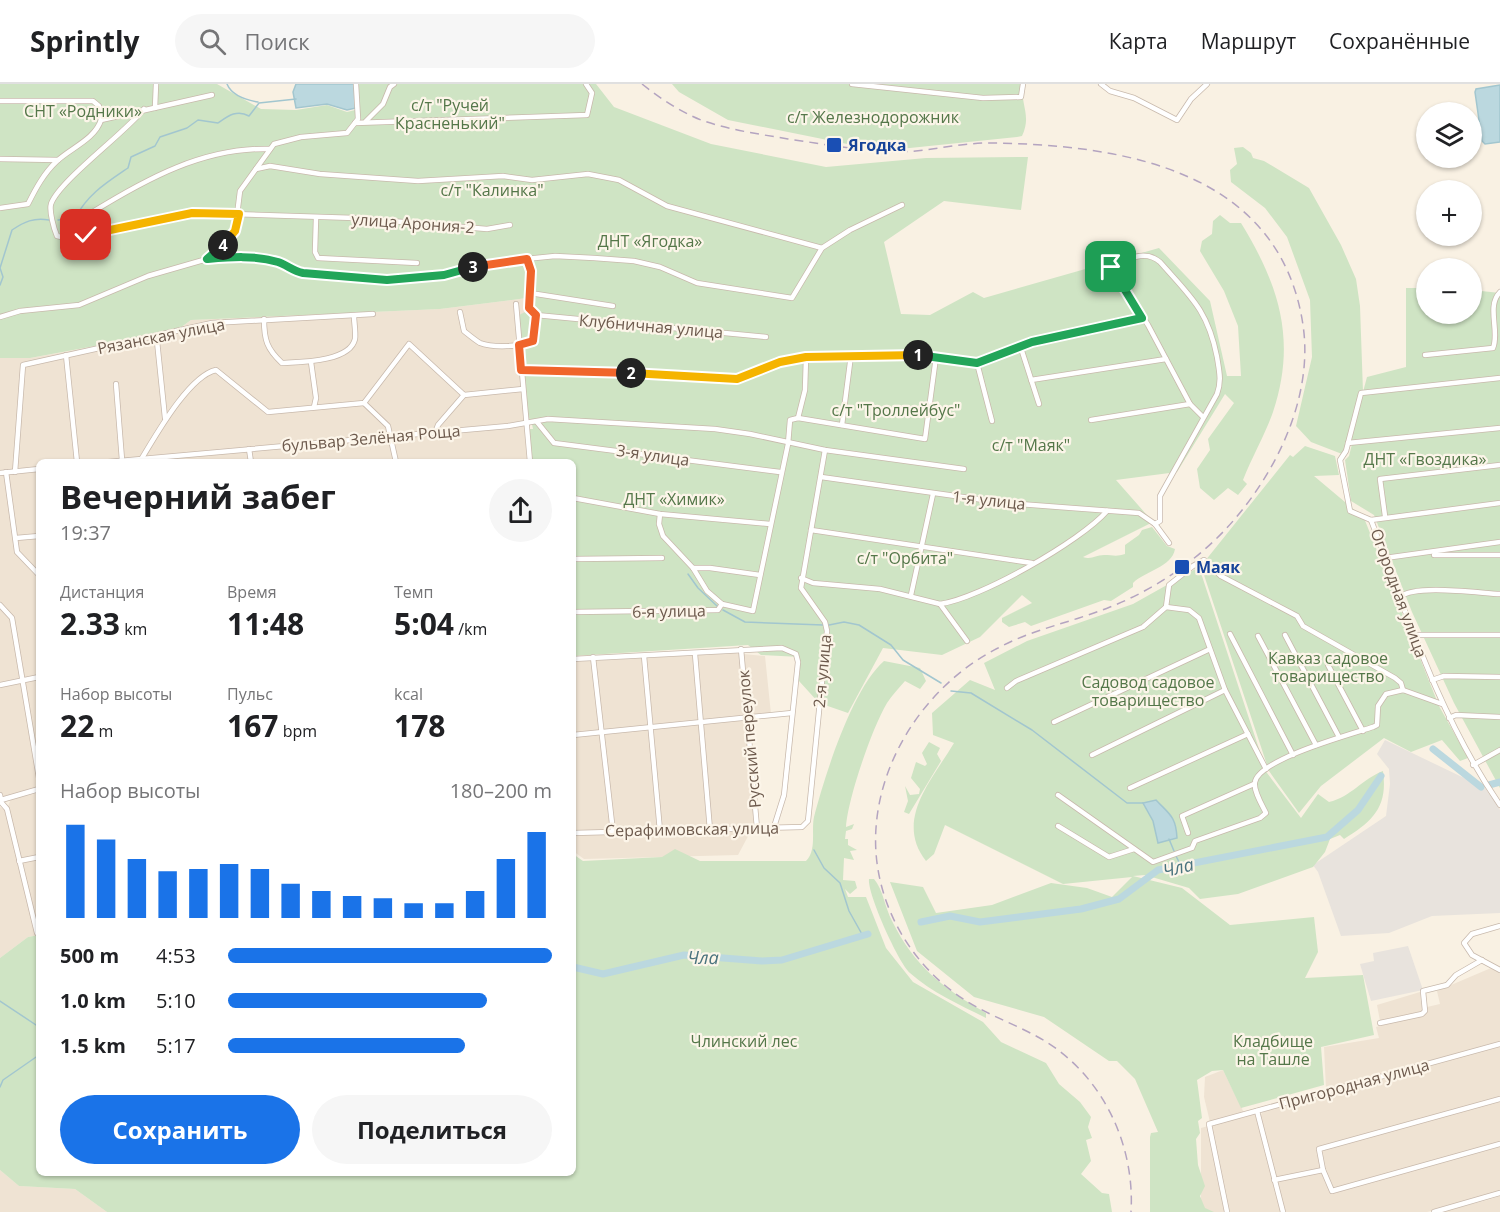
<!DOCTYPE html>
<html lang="ru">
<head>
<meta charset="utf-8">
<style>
  :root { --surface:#fff; --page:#f6f6f6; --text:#202124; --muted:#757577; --line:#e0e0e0; --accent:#1a73e8 }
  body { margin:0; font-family:"Open Sans",sans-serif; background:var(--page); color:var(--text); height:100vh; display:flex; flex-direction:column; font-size:22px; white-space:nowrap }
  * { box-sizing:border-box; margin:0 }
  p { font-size:20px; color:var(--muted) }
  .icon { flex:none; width:33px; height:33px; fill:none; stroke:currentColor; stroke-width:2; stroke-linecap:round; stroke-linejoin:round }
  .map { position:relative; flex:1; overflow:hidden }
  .sheet { position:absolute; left:36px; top:375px; width:540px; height:717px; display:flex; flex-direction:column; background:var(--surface); border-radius:9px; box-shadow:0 2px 4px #0004 }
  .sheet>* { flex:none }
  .buttons { position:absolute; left:1416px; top:18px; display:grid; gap:12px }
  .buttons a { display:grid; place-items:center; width:66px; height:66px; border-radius:50%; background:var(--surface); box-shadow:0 2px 4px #0004; font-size:30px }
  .pin { position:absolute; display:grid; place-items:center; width:51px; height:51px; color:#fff; margin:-26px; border-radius:12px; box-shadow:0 3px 9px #0006 }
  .km { position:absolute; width:30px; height:30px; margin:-15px; border-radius:50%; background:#222; color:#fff; font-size:16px; line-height:30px; text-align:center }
  .round { display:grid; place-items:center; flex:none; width:63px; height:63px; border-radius:32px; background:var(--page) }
  .overview { display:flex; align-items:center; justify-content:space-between; height:102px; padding:0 24px }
  h1 { font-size:33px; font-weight:700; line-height:45px }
  .metrics { display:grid; grid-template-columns:repeat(3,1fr); gap:9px; height:102px; padding:6px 24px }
  .metrics div { display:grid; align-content:center }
  .metrics b { font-size:30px; font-weight:700 }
  .metrics small { font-size:16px; font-weight:400 }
  .metrics p { font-size:16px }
  .chart { height:168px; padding:12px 24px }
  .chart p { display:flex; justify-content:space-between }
  .chart svg { width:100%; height:108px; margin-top:6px; stroke:var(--accent); stroke-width:6 }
  .action { display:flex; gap:12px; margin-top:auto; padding:12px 24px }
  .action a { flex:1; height:69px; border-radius:36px; background:var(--accent); color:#fff; font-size:24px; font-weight:700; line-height:69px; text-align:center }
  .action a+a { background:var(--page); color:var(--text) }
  ul { padding:0 24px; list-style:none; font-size:20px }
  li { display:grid; grid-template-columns:96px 72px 1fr; align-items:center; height:45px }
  li i { height:15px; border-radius:8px; background:var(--accent) }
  header { display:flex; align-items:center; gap:36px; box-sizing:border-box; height:84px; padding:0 30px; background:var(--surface); border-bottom:2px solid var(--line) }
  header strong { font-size:28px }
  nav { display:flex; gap:33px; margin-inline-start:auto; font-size:21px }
  .search { width:420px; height:54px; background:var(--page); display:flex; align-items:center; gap:15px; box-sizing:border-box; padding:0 21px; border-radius:33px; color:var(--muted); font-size:22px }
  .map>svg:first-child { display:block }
  .residential { fill:#efe3d3 }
  .industrial { fill:#e8e3dd }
  .green { fill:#cfe4c4 }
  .water { fill:#bbd8df; stroke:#a2c6cf; stroke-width:1.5 }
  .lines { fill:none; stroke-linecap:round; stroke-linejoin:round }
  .stream { stroke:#a2c6cf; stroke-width:1.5 }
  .river { stroke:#bbd8df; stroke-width:7 }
  .minor-casing { stroke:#c8b9ac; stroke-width:6 }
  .minor { stroke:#fff; stroke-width:4.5 }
  .rail { stroke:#b4a4c0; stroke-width:1.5; stroke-dasharray:9 6; stroke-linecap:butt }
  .split-1-casing { stroke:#fff; stroke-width:12 }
  .split-2-casing { stroke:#fff; stroke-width:12 }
  .split-3-casing { stroke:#fff; stroke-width:12 }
  .split-4-casing { stroke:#fff; stroke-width:12 }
  .split-5-casing { stroke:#fff; stroke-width:12 }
  .split-1 { stroke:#22a559; stroke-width:8 }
  .split-2 { stroke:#f5b400; stroke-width:8 }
  .split-3 { stroke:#f0652b; stroke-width:8 }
  .split-4 { stroke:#22a559; stroke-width:8 }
  .split-5 { stroke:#f5b400; stroke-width:8 }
  .transit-dot { fill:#1a4fb4; stroke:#fcf5e9; stroke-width:2 }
  .labels { text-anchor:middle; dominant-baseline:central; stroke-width:4.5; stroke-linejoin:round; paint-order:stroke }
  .park-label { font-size:16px; fill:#547749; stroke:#fcf5e9 }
  .transit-label { font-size:16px; font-weight:bold; fill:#164399; stroke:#fcf5e9; text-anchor:start }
  .street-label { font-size:16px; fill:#6d5a4d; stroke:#fcf5e9 }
  .water-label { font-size:18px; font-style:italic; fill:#4a737e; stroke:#fcf5e9 }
</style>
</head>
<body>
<header>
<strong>Sprintly</strong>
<div class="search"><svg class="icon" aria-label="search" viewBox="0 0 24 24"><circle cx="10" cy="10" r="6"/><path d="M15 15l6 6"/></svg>Поиск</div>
<nav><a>Карта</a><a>Маршрут</a><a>Сохранённые</a></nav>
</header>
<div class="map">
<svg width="1500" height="1128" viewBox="0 0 1500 1128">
  <rect width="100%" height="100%" fill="#f9f1e3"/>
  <!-- residential -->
  <g class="residential">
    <polygon points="528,214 526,261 531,337 88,378 39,378 39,383 0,386 0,274 30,274 175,248 191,236 440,225"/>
    <polygon points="524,342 527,378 397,378 394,354"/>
    <polygon points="391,354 395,378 252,378 251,366"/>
    <polygon points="249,367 250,378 124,378"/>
    <polygon points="39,387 39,491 18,468 7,390"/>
    <polygon points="5,390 16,469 39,496 39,703 0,714 0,391"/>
    <polygon points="733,569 765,572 771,630 746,634 754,741 738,771 584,775 573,767 573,578"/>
    <polygon points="39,709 39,851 28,853 0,874 0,723 6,727 11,715"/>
    <polygon points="1491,884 1500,888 1500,957 1326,1005 1324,963 1379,954 1376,943 1425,930 1427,923 1440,920 1437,907"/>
    <polygon points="1420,908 1422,927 1380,937 1377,921"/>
    <polygon points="1500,962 1500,1108 1427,1128 1201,1128 1201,1044 1255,1029 1260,1032 1264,1026"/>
    <polygon points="1223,986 1244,1029 1210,1038 1204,1013 1205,993"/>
    <polygon points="0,1086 19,1102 75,1105 107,1128 0,1128"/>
    <polygon points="1500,1112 1500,1128 1442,1128 1491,1115"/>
  </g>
  <!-- industrial -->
  <g class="industrial">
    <polygon points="1385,656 1485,704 1500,726 1500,829 1432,832 1389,849 1341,852 1318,788 1313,781 1386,732 1390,700 1389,685 1377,670"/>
    <polygon points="1408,862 1423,906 1371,917 1360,880 1374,877 1373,869"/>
  </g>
  <!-- green -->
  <g class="green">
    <path d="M0,0h217l44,25 35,1 31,-5 20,7 12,-3 -2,-25h239l18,23 97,37 115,23 100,-9 102,-1 -7,53 -77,-9 -60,41 17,72 29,1 43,-23 11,6 175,-50 51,53 17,75h14l-3,-50 -14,-35 -24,-40 2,-10 10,-7 1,-13 7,-6 10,8h11c38,62 56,117 32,189 -8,23 -21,45 -30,68l4,4 -9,11 -10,-7 -14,12 -14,-12 -3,-19 13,-19 -2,-11 26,-36 -9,-9 -48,78 -61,8 37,42 -70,35c9,3 12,-2 21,-2 9,0 12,2 21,-1v-9l14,-10 3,-5 10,-3 15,19 8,3c-3,18 -30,22 -42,34v4l-22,14 -7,-1 -73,26 -6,-4 -16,5 -7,-5v-4l30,-15 -10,-8 -42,42 -38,18 -59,-7 -35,65 -29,-10 -20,-22 1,-24 -39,-2 -13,-10 -175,11v-194h-42l-3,-33h5l-2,-10 -4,-1 -4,-45 5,-2v-3l-4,-1 -2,-18 4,-2v-5l-5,-1 -2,-26 8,-4v-13l-87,11 -249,11 -15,11 -146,27h-30z"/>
    <path d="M672,0h351c-3,21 9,31 -1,52l-5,1 -117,12h-28l-144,-29 -49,-28z"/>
    <polygon points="1243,63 1251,69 1253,74 1264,77 1309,104 1341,161 1356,195 1360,222 1363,308 1367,293 1406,283 1406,204 1426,204 1426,230 1472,230 1472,206 1500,209 1500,704 1454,619 1412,528 1374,431 1351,417 1345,376 1349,372 1353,356 1342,370 1311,358 1296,342 1312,273 1310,216 1287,153 1265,124 1231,98 1230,86 1237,80 1234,64"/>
    <polygon points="1305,362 1335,372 1339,391 1314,392 1364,434 1439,622 1468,674 1460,677 1442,656 1411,668 1384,654 1321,702 1299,729 1269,687 1201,482 1290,371 1293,373"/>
    <path d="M1199,483l68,206 34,45 17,-24 11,8c22,-5 33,-23 54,-31 5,36 -10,50 -39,68l-4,-4 -10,4 -5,13 -12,15 -75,27 -38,5 -11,-11 -44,-13 -12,1 49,12 48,37 84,-8 4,35 -13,26 58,-3 11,60 -53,12 3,38 -83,23 -18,-38 -11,1 -15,9 5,38 -4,3 2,12 -4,6 2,26 7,21 -5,10 5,12 9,4h-64v-75l1,-4 7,-1 -23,-53 -18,-18h-8l-65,-44 -70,-20 -57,-46 -27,-69 33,5 13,26 56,-8 59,-22 36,5 25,9 20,-20 -69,7 -118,-59 -11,29 -8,7c-32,-41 6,-81 28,-118l-21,-8 -1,-22 38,-33 25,10 -11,-27 43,-22 106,-37z"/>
    <path d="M884,577l36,7 6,13 -6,8 -15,-8c-6,7 -13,14 -18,22 -15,25 -39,95 -41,124l8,-3 -2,5 -6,2 -1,8h3v6l9,5 -7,1 4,9 -10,-2 -1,22 12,1 2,7 -7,6 -5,-5 3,8h18l20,51 27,34 70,40 18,20 45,21 13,21 21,18 11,15 -3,10 4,11 -6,2 5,21 -10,13 21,19 7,1 3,18h-1005l-32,-23 -56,-3 -19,-16v-212l28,-21 11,-2v238h534v-319l10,7 79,-4 13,-8 25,12h106c11,-11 5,-30 8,-44 11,-42 38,-128 70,-156z"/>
    <polygon points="929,658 940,664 937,670 941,677 909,730 904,728 908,717 905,702 910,711 919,710 920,705 911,694 916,678 925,682 927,680 922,669"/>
    <path d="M869,795h5c9,10 11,29 18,42 23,46 51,67 94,92v5c-26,-13 -55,-26 -76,-45 -12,-11 -43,-80 -41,-94z"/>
  </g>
  <!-- water -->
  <g class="water">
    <polygon points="296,0 354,0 356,24 347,26 327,20 296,24 293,8"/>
    <polygon points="1500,1 1500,58 1485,60 1482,57 1475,8 1476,5"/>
    <path d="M1156,716c13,14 20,16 21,38l-19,5 -5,-22 -10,-18z"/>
  </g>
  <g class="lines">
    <!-- stream -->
    <g class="stream">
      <path d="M227,0c5,12 19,16 31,18"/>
      <path d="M58,136l17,-2c13,-24 31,-35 53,-50l3,-11 24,-11 5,-9 27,-9 11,-8 20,3c10,-7 19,-14 31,-7l10,-13 37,-4"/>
      <path d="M0,201l3,-8 -3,-9 12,-38c12,-8 22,-13 37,-10"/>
      <polyline points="688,490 698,504 717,522"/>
      <polyline points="723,526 745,538 823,541"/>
      <polyline points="829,541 844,538 859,541 891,561 903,576 941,599"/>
      <polyline points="951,607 971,609 1032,646 1127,719 1143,719"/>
      <polyline points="1169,755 1174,767"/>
      <polyline points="814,766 824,784 840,799 849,827 863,852"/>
      <polyline points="1176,772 1181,782"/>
      <polyline points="0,917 39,943"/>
      <polyline points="0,1003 3,996 39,971"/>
    </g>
    <!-- river -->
    <g class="river">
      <polyline points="1433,665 1481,703"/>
      <polyline points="1489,701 1500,698"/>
      <polyline points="921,838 950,832 980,838 1081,825 1119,815 1158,786 1327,753 1358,726 1381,692"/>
      <polyline points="573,883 603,890 684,871 762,877 782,876 868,850"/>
    </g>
    <!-- minor casing -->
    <g class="minor-casing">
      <g id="minor">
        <polyline points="852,0 983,14 1021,13 1023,0"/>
        <polyline points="1101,0 1110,7 1134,14 1177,36 1191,15 1207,0"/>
        <polyline points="0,17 93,17 99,22 101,36"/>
        <polyline points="155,24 156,0"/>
        <path d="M144,25c-19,24 -85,72 -93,95 -2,7 3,25 6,32l13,3 129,-26 156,5 132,11 23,-4"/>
        <polyline points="101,36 212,11"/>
        <polyline points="366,37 383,20 390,3 394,0"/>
        <polyline points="355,39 587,31 592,9 586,0"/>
        <polyline points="0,75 58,76"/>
        <polyline points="256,85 270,82 320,90 418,97 503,92 532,96 588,90 619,96 667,122 822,164"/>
        <path d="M0,124l28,-4c8,-16 16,-31 29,-43 14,-13 38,-22 44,-41"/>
        <polyline points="316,134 315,168 318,174 417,179"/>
        <path d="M86,151l-2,-14 7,-8c55,-34 113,-66 179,-64"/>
        <polyline points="207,175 235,147 240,107 274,60 301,53 347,49 358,35 356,0"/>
        <polyline points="527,175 531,187 529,224 536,231"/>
        <polyline points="530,209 613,222"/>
        <polyline points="516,220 530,378"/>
        <path d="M460,228l4,19c5,4 11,9 16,12 13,5 41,4 53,-2l3,-26"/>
        <polyline points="536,231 766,253"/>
        <polyline points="0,233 20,227 79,221 148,192 207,175 240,172 262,175 280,179 293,187 303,189 387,196 419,195 496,178 555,172 594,174 634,177 660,183 697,199 792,214 822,164 850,146 902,121"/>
        <path d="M264,235c0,21 3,30 18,44 18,-1 68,-1 73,-24 1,-7 -1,-16 -1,-23"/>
        <polyline points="157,257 165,334"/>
        <polyline points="1020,261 1039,320"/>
        <polyline points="66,271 77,378"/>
        <path d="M1425,271l68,-7c7,-16 -7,-42 7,-56"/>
        <polyline points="311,278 316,314 314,323"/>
        <polyline points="977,279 992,337"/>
        <polyline points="521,286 737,295 780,278 806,274 897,270 977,279 1032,258 1142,234"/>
        <polyline points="1031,296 1166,275"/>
        <polyline points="116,300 122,376"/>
        <polyline points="364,319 388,342 396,378"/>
        <polyline points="798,334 805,306 806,274"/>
        <polyline points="1091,336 1190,320"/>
        <polyline points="537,338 554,359 780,388"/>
        <polyline points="842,341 851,271"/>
        <polyline points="435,349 438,341 464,311"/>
        <polyline points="1348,359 1500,344"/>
        <polyline points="249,365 251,378"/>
        <path d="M142,374c14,-23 47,-82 74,-88l52,42 96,-9 45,-59 55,51 59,-6"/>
        <polyline points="108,378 508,342 548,335 715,345 750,350 825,366 964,385"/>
        <polyline points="6,388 17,468 39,491"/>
        <polyline points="15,388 23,281 212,239 373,230"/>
        <polyline points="0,389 39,385"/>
        <polyline points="821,393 1005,419 1139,429 1155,440 1169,459"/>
        <polyline points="573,414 660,430 770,440"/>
        <polyline points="1385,432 1380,395 1500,381"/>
        <path d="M1371,436c37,98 69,198 129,285"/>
        <polyline points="1371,436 1350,427 1340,376 1346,367 1361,309 1500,294"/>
        <polyline points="1371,436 1500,419"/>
        <path d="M1155,440l5,-3v-25l57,-102c5,-13 2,-24 0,-37 -9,-47 -27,-61 -57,-95 -14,-12 -30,-4 -46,2l-3,3 37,58 42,79 13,13"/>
        <polyline points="811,446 1032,479"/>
        <polyline points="16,454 39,452"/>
        <polyline points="1434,471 1500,471"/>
        <polyline points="1385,474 1500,458"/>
        <polyline points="573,475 662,474"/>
        <polyline points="693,484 710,484 760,491"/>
        <polyline points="801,494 813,499 880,505 940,520 967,557"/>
        <polyline points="911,511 933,410"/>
        <path d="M1400,513c15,-13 78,-4 100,-3"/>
        <polyline points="722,520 753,527 788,360 790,336 798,334 925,355 936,273"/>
        <path d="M940,520c39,-5 141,-63 167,-93"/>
        <polyline points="0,521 12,534 39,694"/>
        <polyline points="1166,523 1169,501 1193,482 1204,476 1221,492 1297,532 1303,542 1395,594 1401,599 1403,606"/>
        <polyline points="573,528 718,526 722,520 707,507 693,484 663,452 659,440 660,430"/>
        <polyline points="1230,550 1293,671"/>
        <polyline points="1285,551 1339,653"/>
        <polyline points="1413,551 1500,551"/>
        <polyline points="1258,552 1316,661"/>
        <polyline points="741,565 757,744"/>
        <polyline points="695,570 710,746"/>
        <polyline points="644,572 660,747"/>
        <polyline points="593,573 613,748"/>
        <polyline points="573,575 782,564 796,570 798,578 784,711 774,743"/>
        <polyline points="1328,581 1363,647"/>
        <polyline points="1432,596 1444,592 1500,593"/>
        <polyline points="0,601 39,593"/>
        <polyline points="1007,604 1016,597 1143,543 1166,523 1189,526 1199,534 1225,606 1266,685"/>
        <polyline points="1449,634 1456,631 1500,633"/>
        <polyline points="1054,638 1208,566"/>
        <polyline points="573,651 792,629"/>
        <polyline points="1092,671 1225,606"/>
        <polyline points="1473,681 1500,666"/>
        <polyline points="1130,704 1248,650"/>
        <polyline points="0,711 1,716 39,705"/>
        <path d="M1058,711l95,67 39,-14 3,-7 65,-23 6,-5c-4,-8 -13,-23 -11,-31 4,-23 97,-48 118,-55l4,-2 1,-19 8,-12 17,-4 39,14"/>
        <polyline points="0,717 7,725 37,849"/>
        <polyline points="1058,742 1109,773 1134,765"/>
        <polyline points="573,749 802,743 808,737 827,547 825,538 801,504 825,366"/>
        <polyline points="1188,749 1182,732 1254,700"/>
        <polyline points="19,777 39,773"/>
        <polyline points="1500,842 1472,850 1464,859 1472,871 1500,886"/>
        <polyline points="1380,939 1422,930 1425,927 1423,907 1447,901 1456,891 1482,876"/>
        <polyline points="1257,1027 1283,1128"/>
        <polyline points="1323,1086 1319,1065 1500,1015"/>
        <polyline points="1274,1096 1323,1086 1332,1107 1500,1060"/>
        <polyline points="1227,1128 1209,1040 1500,960"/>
        <polyline points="1434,1128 1500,1109"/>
      </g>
    </g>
    <!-- minor -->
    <use href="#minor" class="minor"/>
    <!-- rail -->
    <path class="rail" d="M642,0c19,15 37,27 59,36 28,10 58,14 87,19 36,5 72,12 108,13 33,0 65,-10 98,-9 130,2 286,28 309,182 11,74 -29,153 -79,206 -32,33 -71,59 -114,76 -37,15 -77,22 -112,41 -67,34 -117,105 -122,180 -5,70 33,138 92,174 26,16 55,25 80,41 56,36 87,103 83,169"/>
  </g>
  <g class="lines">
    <!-- split-1 casing -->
    <g class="split-1-casing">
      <polyline id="split-1" points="918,271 977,279 1032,258 1142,234 1111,183"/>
    </g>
    <!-- split-2 casing -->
    <g class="split-2-casing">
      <polyline id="split-2" points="631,289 737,295 780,278 806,273 918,271"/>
    </g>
    <!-- split-3 casing -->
    <g class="split-3-casing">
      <polyline id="split-3" points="473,183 527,175 531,187 529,224 536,231 533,257 519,261 521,286 631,289"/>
    </g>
    <!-- split-4 casing -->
    <g class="split-4-casing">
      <path id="split-4" d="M223,161l-16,14c24,-2 47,-4 71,3 9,3 15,9 25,11l84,7 57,-5 29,-8"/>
    </g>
    <!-- split-5 casing -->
    <g class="split-5-casing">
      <polyline id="split-5" points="86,151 192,129 239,130 235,147 223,161"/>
    </g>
    <!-- split-1 -->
    <use href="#split-1" class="split-1"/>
    <!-- split-2 -->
    <use href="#split-2" class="split-2"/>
    <!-- split-3 -->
    <use href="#split-3" class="split-3"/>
    <!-- split-4 -->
    <use href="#split-4" class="split-4"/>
    <!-- split-5 -->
    <use href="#split-5" class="split-5"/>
  </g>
  <!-- markers -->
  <g class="transit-dot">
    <rect x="826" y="53" width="16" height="16" rx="3"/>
    <rect x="1174" y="475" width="16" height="16" rx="3"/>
  </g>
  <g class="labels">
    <!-- park labels -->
    <g class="park-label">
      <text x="450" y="21">с/т "Ручей<tspan x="450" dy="18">Красненький"</tspan></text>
      <text x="83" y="27">СНТ «Родники»</text>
      <text x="873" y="33">с/т Железнодорожник</text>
      <text x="492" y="106">с/т "Калинка"</text>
      <text x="650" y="157">ДНТ «Ягодка»</text>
      <text x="896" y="326">с/т "Троллейбус"</text>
      <text x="1031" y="361">с/т "Маяк"</text>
      <text x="1425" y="375">ДНТ «Гвоздика»</text>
      <text x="674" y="415">ДНТ «Химик»</text>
      <text x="905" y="474">с/т "Орбита"</text>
      <text x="1328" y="574">Кавказ садовое<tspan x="1328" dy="18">товарищество</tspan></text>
      <text x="1148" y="598">Садовод садовое<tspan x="1148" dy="18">товарищество</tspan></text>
      <text x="744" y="957">Члинский лес</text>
      <text x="1273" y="957">Кладбище<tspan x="1273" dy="18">на Ташле</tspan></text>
    </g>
    <!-- transit labels -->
    <g class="transit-label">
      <text x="848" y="61">Ягодка</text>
      <text x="1196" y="483">Маяк</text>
    </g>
    <!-- street labels -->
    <g class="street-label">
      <text transform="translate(413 139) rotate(4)">улица Арония-2</text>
      <text transform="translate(651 242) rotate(5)">Клубничная улица</text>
      <text transform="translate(161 252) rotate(-11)">Рязанская улица</text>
      <text transform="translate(371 354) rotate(-5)">бульвар Зелёная Роща</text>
      <text transform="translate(653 371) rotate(8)">3-я улица</text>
      <text transform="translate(989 416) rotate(6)">1-я улица</text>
      <text transform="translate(1399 509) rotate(70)">Огородная улица</text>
      <text transform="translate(669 527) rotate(-1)">6-я улица</text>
      <text transform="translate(822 587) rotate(-85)">2-я улица</text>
      <text transform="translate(749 655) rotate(-95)">Русский переулок</text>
      <text transform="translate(692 745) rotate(-1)">Серафимовская улица</text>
      <text transform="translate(1354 1000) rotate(-15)">Пригородная улица</text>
    </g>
    <!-- water labels -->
    <g class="water-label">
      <text transform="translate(1178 783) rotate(-14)">Чла</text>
      <text transform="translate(703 873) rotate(1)">Чла</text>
    </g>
  </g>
</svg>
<div class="buttons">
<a><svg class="icon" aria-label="layers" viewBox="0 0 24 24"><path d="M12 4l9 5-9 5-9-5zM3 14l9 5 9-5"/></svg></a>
<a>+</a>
<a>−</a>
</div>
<div class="pin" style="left:1111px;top:183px;background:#1e9e55"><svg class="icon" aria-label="arrive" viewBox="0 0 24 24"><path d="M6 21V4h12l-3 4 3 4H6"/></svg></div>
<div class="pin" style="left:86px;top:151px;background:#d93025"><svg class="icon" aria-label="check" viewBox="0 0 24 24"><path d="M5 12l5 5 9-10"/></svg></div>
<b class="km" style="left:918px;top:271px">1</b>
<b class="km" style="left:631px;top:289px">2</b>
<b class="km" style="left:473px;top:183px">3</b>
<b class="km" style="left:223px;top:161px">4</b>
<section class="sheet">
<div class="overview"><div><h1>Вечерний забег</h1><p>19:37</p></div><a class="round"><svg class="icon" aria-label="share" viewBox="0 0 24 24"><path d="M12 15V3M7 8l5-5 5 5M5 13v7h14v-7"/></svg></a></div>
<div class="metrics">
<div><p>Дистанция</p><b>2.33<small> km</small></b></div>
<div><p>Время</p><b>11:48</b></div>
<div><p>Темп</p><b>5:04<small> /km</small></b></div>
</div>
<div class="metrics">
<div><p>Набор высоты</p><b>22<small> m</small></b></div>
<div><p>Пульс</p><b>167<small> bpm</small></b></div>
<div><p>kcal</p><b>178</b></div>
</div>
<div class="chart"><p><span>Набор высоты</span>180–200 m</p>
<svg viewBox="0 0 160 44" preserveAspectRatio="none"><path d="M5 44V6M15 44V12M25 44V20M35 44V25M45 44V24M55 44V22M65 44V24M75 44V30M85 44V33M95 44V35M105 44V36M115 44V38M125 44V38M135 44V33M145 44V20M155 44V9"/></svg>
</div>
<ul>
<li><b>500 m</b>4:53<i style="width:100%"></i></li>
<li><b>1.0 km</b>5:10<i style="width:80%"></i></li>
<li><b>1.5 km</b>5:17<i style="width:73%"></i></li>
</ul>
<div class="action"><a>Сохранить</a><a>Поделиться</a></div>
</section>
</div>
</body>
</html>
